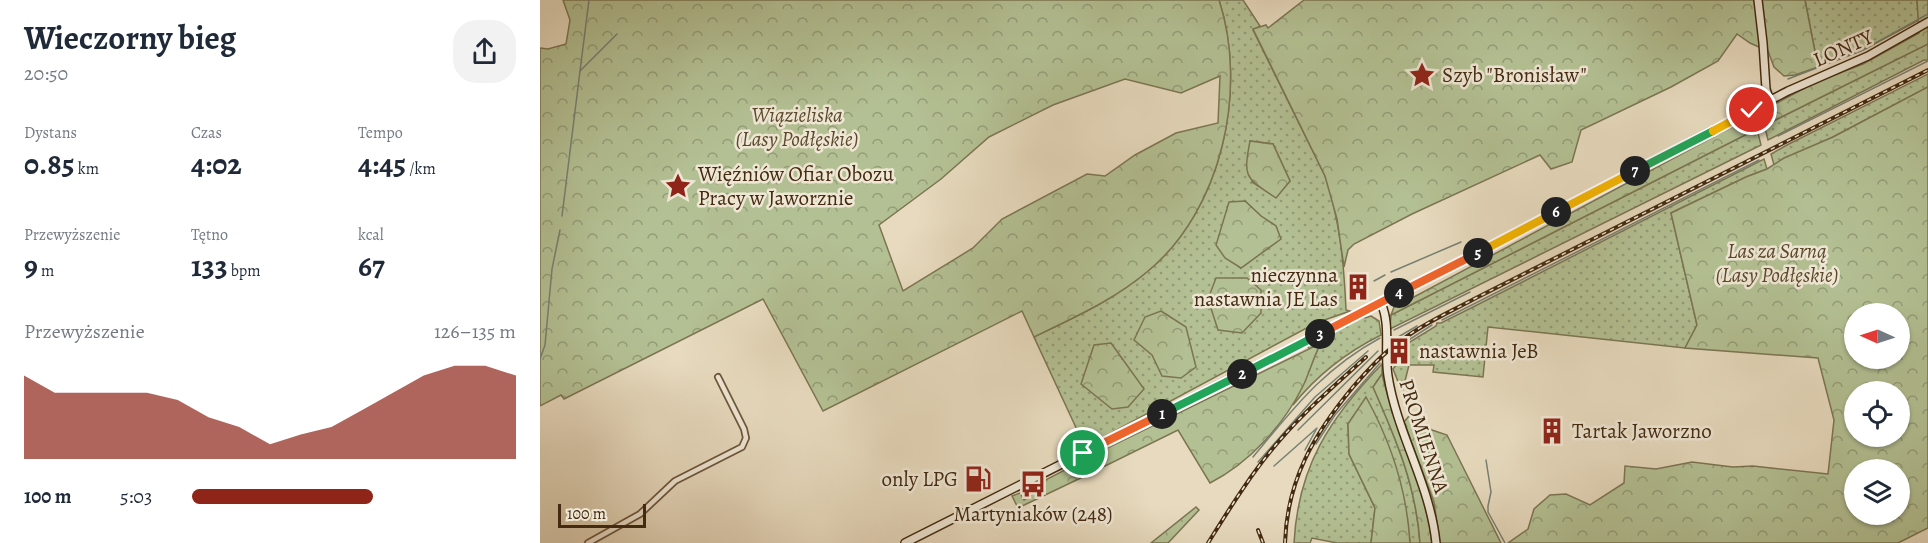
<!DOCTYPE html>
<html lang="pl">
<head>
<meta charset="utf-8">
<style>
  :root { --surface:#fff; --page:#f2f2f3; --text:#1f2937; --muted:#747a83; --accent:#8f2418 }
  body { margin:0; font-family:Alegreya,serif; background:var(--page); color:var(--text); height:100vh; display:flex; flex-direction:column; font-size:22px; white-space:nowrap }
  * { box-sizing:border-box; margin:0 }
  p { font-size:20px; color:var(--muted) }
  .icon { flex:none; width:33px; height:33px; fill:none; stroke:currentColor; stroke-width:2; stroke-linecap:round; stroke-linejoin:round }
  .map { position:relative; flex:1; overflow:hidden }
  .sheet { display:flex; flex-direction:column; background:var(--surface); width:540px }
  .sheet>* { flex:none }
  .needle { width:39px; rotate:273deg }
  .tools { position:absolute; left:1304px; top:303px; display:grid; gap:12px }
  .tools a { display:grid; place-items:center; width:66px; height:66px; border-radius:50%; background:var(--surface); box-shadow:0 2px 4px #0004; font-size:30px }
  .scale { position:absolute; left:18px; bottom:15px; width:88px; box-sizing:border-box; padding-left:6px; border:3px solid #442a10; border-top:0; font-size:16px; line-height:21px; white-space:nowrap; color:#442a10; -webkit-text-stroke:4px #efe7d5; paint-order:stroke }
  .pin { position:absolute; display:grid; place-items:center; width:51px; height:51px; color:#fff; margin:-26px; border:3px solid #fff; border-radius:50%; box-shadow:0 2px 6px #0007 }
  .km { position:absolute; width:30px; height:30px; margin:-15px; border-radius:50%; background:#222; color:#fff; font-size:16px; line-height:30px; text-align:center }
  .round { display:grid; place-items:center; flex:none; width:63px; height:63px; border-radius:24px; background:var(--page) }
  .headline { display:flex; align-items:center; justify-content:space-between; height:102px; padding:0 24px }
  h1 { font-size:33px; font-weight:700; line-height:45px }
  .metrics { display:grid; grid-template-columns:repeat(3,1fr); gap:9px; height:102px; padding:6px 24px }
  .metrics div { display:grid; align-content:center }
  .metrics b { font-size:30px; font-weight:700 }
  .metrics small { font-size:16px; font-weight:400 }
  .metrics p { font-size:16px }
  .chart { height:168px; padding:12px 24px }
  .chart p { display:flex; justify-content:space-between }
  .chart svg { width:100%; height:108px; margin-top:6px; fill:var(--accent); opacity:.7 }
  ul { padding:0 24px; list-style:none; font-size:20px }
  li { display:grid; grid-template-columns:96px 72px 1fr; align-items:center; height:45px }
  li i { height:15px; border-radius:8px; background:var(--accent) }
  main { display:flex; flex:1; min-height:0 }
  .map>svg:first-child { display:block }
  .grass { fill:url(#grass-dots); stroke:#7c7552; stroke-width:1.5; fill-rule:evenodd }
  .forest { fill:url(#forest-crowns); stroke:#7c7552; stroke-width:1.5; fill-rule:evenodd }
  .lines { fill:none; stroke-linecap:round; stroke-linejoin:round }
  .stream { stroke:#768073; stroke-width:1.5 }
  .street-casing { stroke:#6d563c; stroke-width:8 }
  .secondary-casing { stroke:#442a10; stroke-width:10 }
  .street { stroke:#efe7d5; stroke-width:4.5 }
  .secondary { stroke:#efe7d5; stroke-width:7 }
  .rail-casing { stroke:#442a10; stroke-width:4 }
  .rail { stroke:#efe7d5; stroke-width:1.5; stroke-dasharray:4.5; stroke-linecap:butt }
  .split-1-casing { stroke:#fff; stroke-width:12 }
  .split-2-casing { stroke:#fff; stroke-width:12 }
  .split-3-casing { stroke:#fff; stroke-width:12 }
  .split-4-casing { stroke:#fff; stroke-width:12 }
  .split-5-casing { stroke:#fff; stroke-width:12 }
  .split-6-casing { stroke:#fff; stroke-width:12 }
  .split-7-casing { stroke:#fff; stroke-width:12 }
  .split-8-casing { stroke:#fff; stroke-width:12 }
  .split-9-casing { stroke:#fff; stroke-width:12 }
  .split-1 { stroke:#f0652b; stroke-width:8 }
  .split-2 { stroke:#22a559; stroke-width:8 }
  .split-3 { stroke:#22a559; stroke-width:8 }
  .split-4 { stroke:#f0652b; stroke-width:8 }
  .split-5 { stroke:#f0652b; stroke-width:8 }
  .split-6 { stroke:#f5b400; stroke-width:8 }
  .split-7 { stroke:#f5b400; stroke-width:8 }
  .split-8 { stroke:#22a559; stroke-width:8 }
  .split-9 { stroke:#f5b400; stroke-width:8 }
  .labels { text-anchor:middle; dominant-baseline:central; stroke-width:5; stroke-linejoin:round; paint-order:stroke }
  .street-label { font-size:21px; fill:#442a10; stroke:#efe7d5 }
  .poi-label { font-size:21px; fill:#442a10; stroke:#efe7d5; text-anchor:start }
  .park-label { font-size:21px; font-style:italic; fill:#5a482a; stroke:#efe7d5 }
</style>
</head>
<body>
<main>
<section class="sheet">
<div class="headline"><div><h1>Wieczorny bieg</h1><p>20:50</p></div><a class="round"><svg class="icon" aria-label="share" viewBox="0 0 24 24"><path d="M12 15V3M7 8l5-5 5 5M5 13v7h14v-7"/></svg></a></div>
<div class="metrics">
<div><p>Dystans</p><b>0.85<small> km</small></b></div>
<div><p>Czas</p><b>4:02</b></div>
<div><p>Tempo</p><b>4:45<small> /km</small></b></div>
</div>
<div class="metrics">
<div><p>Przewyższenie</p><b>9<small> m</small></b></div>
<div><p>Tętno</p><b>133<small> bpm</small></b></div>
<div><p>kcal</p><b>67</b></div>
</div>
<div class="chart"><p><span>Przewyższenie</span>126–135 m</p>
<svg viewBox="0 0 160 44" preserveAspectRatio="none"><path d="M0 44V10L10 17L20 17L30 17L40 17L50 20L60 27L70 31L80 38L90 34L100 31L110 24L120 17L130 10L140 6L150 6L160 10V44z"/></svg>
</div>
<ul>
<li><b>100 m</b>5:03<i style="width:56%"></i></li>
</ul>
</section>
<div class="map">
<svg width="1388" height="543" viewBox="0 0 1388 543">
  <defs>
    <pattern id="grass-dots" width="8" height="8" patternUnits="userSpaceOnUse" patternTransform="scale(1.5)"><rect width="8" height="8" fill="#b3c093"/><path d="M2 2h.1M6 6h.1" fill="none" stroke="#939c77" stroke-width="1.8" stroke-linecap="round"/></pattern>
    <pattern id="forest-crowns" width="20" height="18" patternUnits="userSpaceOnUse" patternTransform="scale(1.5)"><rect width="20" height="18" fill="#b3c093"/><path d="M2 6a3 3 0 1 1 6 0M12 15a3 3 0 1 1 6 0" fill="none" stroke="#939c77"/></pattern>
  </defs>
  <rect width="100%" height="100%" fill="#e7dabe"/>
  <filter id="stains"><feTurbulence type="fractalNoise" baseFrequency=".00333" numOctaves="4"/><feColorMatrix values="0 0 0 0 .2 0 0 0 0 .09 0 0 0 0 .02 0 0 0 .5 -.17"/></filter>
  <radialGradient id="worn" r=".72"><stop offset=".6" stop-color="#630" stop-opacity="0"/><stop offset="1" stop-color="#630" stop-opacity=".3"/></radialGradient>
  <!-- grass -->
  <g class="grass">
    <path d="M679,0h24l17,26 -7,4 72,146c15,44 19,88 21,134l4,1 -34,12 -231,124 -51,-110c40,-19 80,-37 114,-66 74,-61 100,-182 71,-271zM710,141l23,3 17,37 -14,16 -24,-15zM705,201l16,15 15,10 4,13 -39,29z"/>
    <polygon points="1265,0 1377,0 1379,20 1323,50 1278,67"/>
    <polygon points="1388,44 1388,60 1384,60 1228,140 1223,121 1228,124"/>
    <polygon points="1388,74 1388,87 1293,137 1234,165 1231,154 1247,145"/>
    <polygon points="1217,129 1221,145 850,329 851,315"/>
    <polygon points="1224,159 1227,169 1206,177 1131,213 1157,325 1145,348 948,327 943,377 893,372 894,365 869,365 863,389 859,384 853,369 857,364 857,359 869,350 865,345 896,326 897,323 901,323 933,307"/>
    <path d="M831,316l8,5 2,14c-34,17 -64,40 -88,70l10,-20 17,-41 -11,5 -2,-5 57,-27 1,1z"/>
    <path d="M842,364v10l-9,13c23,52 43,99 47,156h-10c-5,-52 -19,-99 -44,-145l-18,26 1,30 26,54 -4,35h-34l-25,-5 -2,5h-16c4,-77 36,-125 88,-179z"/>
  </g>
  <!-- forest -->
  <g class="forest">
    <path d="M23,0h656c29,89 3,210 -71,271 -34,29 -74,46 -114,66l-12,-26 -199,100 -60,-112 -199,100 -3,-4 -21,11v-358l8,1 18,-5 4,-24zM680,76l-2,47 -42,10 -41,22 -30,21 -18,-2 -85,45 -29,29 -70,43 -24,-66 62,-46 48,-42 64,-32 72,-26 56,14z"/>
    <polygon points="764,0 1265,0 1278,67 1255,75 1244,76 1234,67 1228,51 1210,43 1197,34 1178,61 1131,87 1041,130 1032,162 1011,169 1000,155 872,214 814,244 808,250 804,267 797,219 785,176 713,29 726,25 728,28"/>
    <path d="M1377,0h11v44l-161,80c-5,-3 -7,-6 -5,-12l4,-3 50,-27 47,-18 56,-31z"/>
    <path d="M1388,87v441l-30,15h-390l20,-14 6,-20 16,-14 16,-1 24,11 34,-22 1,-17 31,3 36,-7 41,5 20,-1 75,8 6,-54 -16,-62 -133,-10 12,-23 -26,-112 75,-36 21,-8 17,-11 49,-21zM1314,314h45v44h-45zM1314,392h45v44h-45zM1314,470h45v44h-45z"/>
    <polygon points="1205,120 1212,122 1217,129 851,315 854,307 859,305"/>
    <path d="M710,141l23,3 17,37 -14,17c-31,-21 -33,-20 -26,-57z"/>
    <polygon points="705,201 721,216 736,226 741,239 701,268 685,258 676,245 689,202"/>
    <polygon points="676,278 707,278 721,290 721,313 702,333 678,330 668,299"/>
    <polygon points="621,311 646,327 656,367 641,378 622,376 612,355 594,340 605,317"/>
    <polygon points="571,343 604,389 588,407 572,409 541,384 554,345"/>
    <path d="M781,343c-8,14 -11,29 -18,43 -20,40 -54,77 -93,97l-32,-53 -83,41 -6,-14z"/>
    <path d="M842,374c13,58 44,110 50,169h-12c-4,-58 -24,-104 -47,-156z"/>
    <path d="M826,397c25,45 41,94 44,146h-39l4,-35 -26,-54 -1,-30z"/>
    <polygon points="869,416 892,430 907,435 961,543 900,543 894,502 864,422"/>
    <polygon points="544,460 549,474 478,508 472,496 480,493 484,500 491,496 488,489"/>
    <polygon points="656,507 659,510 628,543 611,543"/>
  </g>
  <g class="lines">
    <!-- stream -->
    <g class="stream">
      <polyline points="40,71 49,0"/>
      <polyline points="1248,79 1323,50 1388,14"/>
      <polyline points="1238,136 1388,61"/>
      <polyline points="22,216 40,71 77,34"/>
      <polyline points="851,272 921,242"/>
      <polyline points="834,281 845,275"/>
      <polyline points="902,320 1219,160"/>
      <polyline points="854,330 930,292"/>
      <polyline points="853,340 877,326"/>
      <polyline points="864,343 892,325"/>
      <polyline points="0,359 5,345 12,269 20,230"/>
      <polyline points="758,430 838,351"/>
      <polyline points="776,444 795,415 840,363"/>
      <path d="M713,457c41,-49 70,-88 127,-119"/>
      <polyline points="946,460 951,492 948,506 948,512 965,543"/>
      <polyline points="718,462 775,397 828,351"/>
      <polyline points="734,466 777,428 765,450"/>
    </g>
    <!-- street casing -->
    <g class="street-casing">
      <polyline id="street" points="48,543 100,514 135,481 202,447 206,438 204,429 178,377"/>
    </g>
    <!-- secondary casing -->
    <g class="secondary-casing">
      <g id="secondary">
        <polyline points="1218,0 1223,43 1226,89 1230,101"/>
        <path d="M841,303c10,22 3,49 7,73 9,58 42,108 48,167"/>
        <polyline points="365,543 841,303 1248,91 1328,56 1388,22"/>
      </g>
    </g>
    <!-- street -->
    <use href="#street" class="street"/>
    <!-- secondary -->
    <use href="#secondary" class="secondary"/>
    <!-- rail casing -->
    <g class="rail-casing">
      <g id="rail">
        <polyline points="718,530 723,543"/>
        <path d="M668,543c22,-35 44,-71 72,-103 26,-30 56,-56 86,-83"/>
        <path d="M745,543c2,-63 29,-109 68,-156 15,-17 30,-34 49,-47 22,-17 48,-28 72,-41l454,-229"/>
      </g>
    </g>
    <!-- rail -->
    <use href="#rail" class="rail"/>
  </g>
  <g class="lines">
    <!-- split-1 casing -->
    <g class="split-1-casing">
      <polyline id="split-1" points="543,453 622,414"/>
    </g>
    <!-- split-2 casing -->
    <g class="split-2-casing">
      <polyline id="split-2" points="622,414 702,374"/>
    </g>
    <!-- split-3 casing -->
    <g class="split-3-casing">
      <polyline id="split-3" points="702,374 780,334"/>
    </g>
    <!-- split-4 casing -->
    <g class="split-4-casing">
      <polyline id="split-4" points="780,334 859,293"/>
    </g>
    <!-- split-5 casing -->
    <g class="split-5-casing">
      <polyline id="split-5" points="859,293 938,253"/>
    </g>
    <!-- split-6 casing -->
    <g class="split-6-casing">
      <polyline id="split-6" points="938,253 1016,212"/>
    </g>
    <!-- split-7 casing -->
    <g class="split-7-casing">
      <polyline id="split-7" points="1016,212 1095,171"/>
    </g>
    <!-- split-8 casing -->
    <g class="split-8-casing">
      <polyline id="split-8" points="1095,171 1173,131"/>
    </g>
    <!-- split-9 casing -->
    <g class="split-9-casing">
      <polyline id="split-9" points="1173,131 1212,110"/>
    </g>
    <!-- split-1 -->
    <use href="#split-1" class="split-1"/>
    <!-- split-2 -->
    <use href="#split-2" class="split-2"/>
    <!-- split-3 -->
    <use href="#split-3" class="split-3"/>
    <!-- split-4 -->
    <use href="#split-4" class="split-4"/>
    <!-- split-5 -->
    <use href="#split-5" class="split-5"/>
    <!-- split-6 -->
    <use href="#split-6" class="split-6"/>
    <!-- split-7 -->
    <use href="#split-7" class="split-7"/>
    <!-- split-8 -->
    <use href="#split-8" class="split-8"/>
    <!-- split-9 -->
    <use href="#split-9" class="split-9"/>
  </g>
  <!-- icons -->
  <defs>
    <g id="sight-bare" transform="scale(2.07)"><path d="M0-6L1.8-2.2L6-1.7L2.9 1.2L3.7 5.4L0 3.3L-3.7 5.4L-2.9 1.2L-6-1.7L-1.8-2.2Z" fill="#8f2418" stroke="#efe7d5" stroke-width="2.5" paint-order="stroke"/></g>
    <g id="building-bare" transform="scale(2.07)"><path d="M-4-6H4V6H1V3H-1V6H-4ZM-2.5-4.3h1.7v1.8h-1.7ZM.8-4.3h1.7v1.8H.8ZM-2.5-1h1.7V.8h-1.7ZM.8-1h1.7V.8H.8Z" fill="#8f2418" stroke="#efe7d5" stroke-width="2.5" paint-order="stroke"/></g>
    <g id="fuel-bare" transform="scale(2.07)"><path d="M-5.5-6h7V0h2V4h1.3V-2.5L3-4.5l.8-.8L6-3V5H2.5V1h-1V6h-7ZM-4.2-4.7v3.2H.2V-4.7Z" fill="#8f2418" stroke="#efe7d5" stroke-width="2.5" paint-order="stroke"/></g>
    <g id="bus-bare" transform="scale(2.07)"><path d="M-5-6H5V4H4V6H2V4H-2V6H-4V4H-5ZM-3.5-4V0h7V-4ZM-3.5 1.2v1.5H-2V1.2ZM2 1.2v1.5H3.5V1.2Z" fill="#8f2418" stroke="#efe7d5" stroke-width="2.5" paint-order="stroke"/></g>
  </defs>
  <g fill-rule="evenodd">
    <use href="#sight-bare" x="882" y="75"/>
    <use href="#sight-bare" x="138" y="186"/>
    <use href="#building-bare" x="818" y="287"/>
    <use href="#building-bare" x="859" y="351"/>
    <use href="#building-bare" x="1012" y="431"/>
    <use href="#fuel-bare" x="438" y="479"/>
    <use href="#bus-bare" x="493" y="484"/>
  </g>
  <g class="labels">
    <!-- street labels -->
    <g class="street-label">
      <text transform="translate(1303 48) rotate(-24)">LONTY</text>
      <text transform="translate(884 436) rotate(72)">PROMIENNA</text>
    </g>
    <!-- poi labels -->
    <g class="poi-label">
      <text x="902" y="75">Szyb "Bronisław"</text>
      <text x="158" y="174">Więźniów Ofiar Obozu<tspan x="158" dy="24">Pracy w Jaworznie</tspan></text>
      <text x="798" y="275" text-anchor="end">nieczynna<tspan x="798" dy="24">nastawnia JE Las</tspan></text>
      <text x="879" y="351">nastawnia JeB</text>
      <text x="1032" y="431">Tartak Jaworzno</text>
      <text x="418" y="479" text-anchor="end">only LPG</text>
      <text x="493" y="514" text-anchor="middle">Martyniaków (248)</text>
    </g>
    <!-- park labels -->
    <g class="park-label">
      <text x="257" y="115">Wiązieliska<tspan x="257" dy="24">(Lasy Podłęskie)</tspan></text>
      <text x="1237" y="251">Las za Sarną<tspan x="1237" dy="24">(Lasy Podłęskie)</tspan></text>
    </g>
  </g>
  <rect width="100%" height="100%" filter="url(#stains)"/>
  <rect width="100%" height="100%" fill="url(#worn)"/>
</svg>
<div class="tools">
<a><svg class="needle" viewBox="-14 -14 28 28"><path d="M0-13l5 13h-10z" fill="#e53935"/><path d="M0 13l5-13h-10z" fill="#747a83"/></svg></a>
<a><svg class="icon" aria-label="locate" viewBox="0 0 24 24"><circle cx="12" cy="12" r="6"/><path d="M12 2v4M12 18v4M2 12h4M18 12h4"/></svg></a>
<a><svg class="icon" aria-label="layers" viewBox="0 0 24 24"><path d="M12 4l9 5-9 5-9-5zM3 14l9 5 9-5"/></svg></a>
</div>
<div class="scale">100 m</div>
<div class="pin" style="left:543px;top:453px;background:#1e9e55"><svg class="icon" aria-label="arrive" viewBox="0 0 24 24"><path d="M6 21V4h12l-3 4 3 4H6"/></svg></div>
<div class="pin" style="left:1212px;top:110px;background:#d93025"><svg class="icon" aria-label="check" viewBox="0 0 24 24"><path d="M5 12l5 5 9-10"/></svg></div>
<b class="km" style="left:622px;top:414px">1</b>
<b class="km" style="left:702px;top:374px">2</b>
<b class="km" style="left:780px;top:334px">3</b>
<b class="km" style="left:859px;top:293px">4</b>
<b class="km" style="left:938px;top:253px">5</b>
<b class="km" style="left:1016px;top:212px">6</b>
<b class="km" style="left:1095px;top:171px">7</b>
</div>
</main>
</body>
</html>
